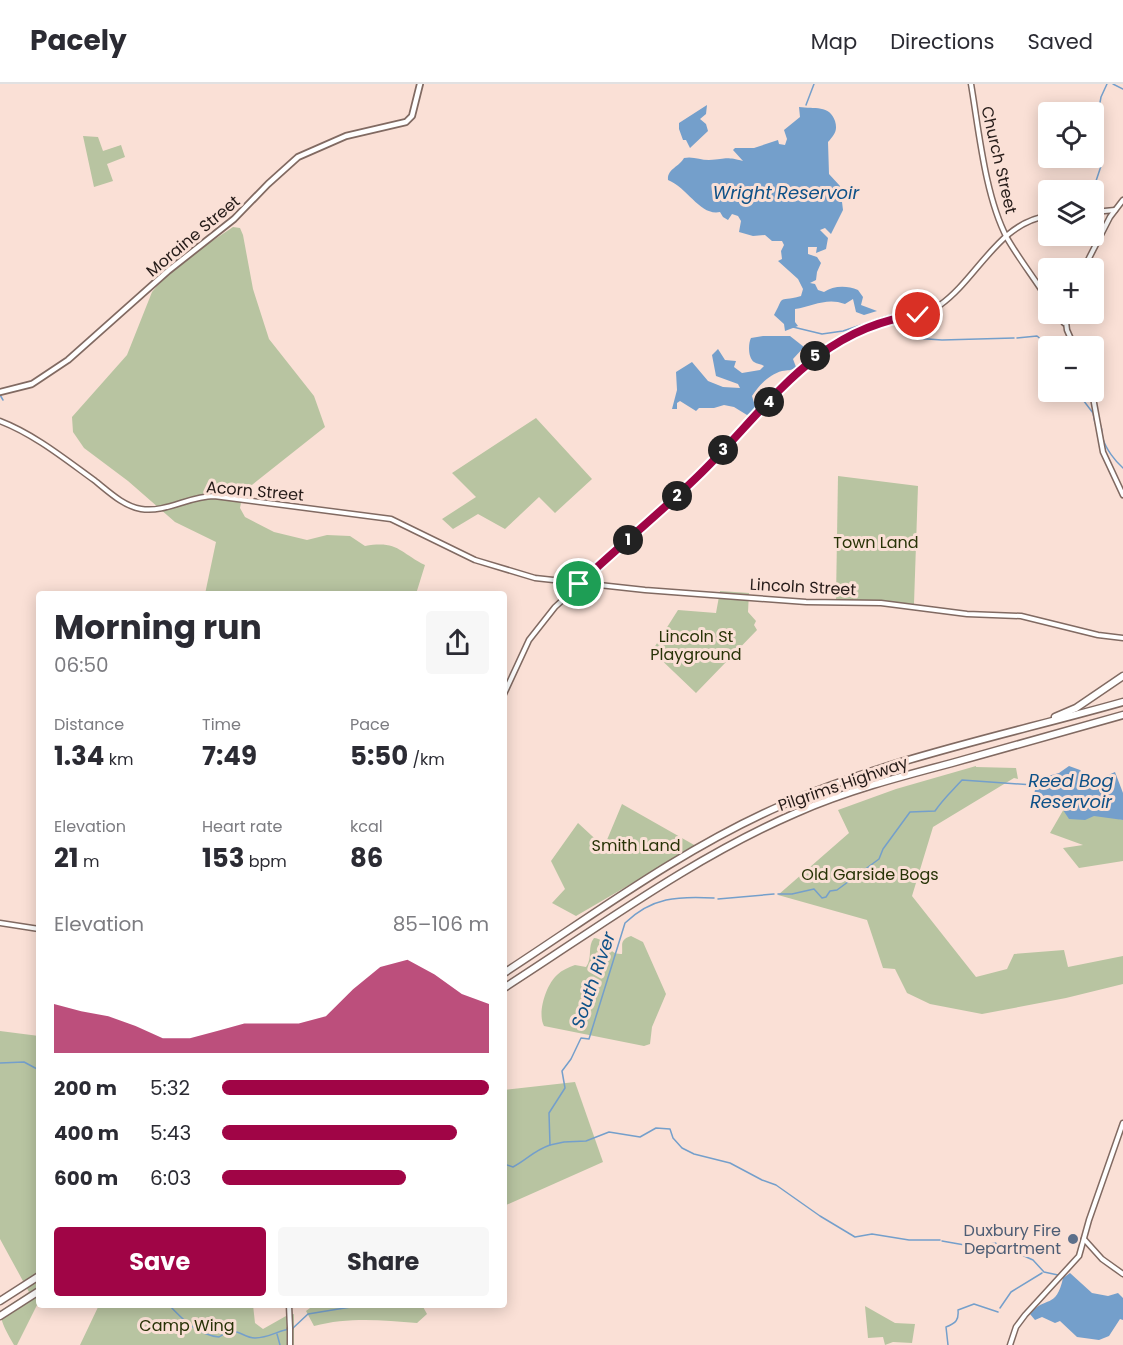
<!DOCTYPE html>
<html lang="en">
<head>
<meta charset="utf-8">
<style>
  :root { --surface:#fff; --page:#f7f7f7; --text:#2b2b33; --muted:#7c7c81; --line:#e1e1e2; --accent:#a00546 }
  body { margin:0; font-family:Poppins,sans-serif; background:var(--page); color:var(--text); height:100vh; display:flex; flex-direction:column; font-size:22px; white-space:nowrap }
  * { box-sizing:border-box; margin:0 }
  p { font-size:20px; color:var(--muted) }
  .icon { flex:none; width:33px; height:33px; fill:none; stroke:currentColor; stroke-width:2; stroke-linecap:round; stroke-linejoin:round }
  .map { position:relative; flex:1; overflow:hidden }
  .panel { position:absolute; left:36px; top:507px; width:471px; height:717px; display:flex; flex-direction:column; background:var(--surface); border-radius:6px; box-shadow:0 3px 15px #0003 }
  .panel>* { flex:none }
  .controls { position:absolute; left:1038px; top:18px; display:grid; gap:12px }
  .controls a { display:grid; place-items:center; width:66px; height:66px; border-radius:6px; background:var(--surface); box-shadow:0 3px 15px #0003; font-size:30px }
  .pin { position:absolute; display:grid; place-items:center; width:51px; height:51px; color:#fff; margin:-26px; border:3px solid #fff; border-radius:50%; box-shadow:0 2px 6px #0007 }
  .km { position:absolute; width:30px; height:30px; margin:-15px; border-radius:50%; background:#222; color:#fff; font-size:16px; line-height:30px; text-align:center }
  .round { display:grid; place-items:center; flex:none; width:63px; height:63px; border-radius:6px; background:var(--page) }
  .summary { display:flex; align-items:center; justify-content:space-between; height:102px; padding:0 18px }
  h1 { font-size:33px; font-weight:700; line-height:45px }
  .stats { display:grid; grid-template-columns:repeat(3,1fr); gap:9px; height:102px; padding:6px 18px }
  .stats div { display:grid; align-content:center }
  .stats b { font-size:26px; font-weight:700 }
  .stats small { font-size:16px; font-weight:400 }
  .stats p { font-size:16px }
  .chart { height:168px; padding:12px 18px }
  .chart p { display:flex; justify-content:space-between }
  .chart svg { width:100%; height:108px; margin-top:6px; fill:var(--accent); opacity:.7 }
  .cta { display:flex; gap:12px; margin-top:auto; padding:12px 18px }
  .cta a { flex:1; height:69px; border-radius:6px; background:var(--accent); color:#fff; font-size:24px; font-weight:700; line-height:69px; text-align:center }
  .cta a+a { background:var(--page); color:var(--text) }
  ul { padding:0 18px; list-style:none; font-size:20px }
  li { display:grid; grid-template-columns:96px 72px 1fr; align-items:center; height:45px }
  li i { height:15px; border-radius:8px; background:var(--accent) }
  header { display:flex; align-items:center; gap:36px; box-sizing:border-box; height:84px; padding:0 30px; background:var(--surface); border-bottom:2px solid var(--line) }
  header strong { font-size:28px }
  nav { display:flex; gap:33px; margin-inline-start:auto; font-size:21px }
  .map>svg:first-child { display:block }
  .green { fill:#b8c4a1 }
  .water { fill:#749fcb }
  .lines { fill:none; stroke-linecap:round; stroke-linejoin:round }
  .stream { stroke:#749fcb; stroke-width:1.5 }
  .secondary-casing { stroke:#816a62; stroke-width:7 }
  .primary-casing { stroke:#816a62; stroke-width:8 }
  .highway-casing { stroke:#816a62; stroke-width:9 }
  .secondary { stroke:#fff; stroke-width:4 }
  .primary { stroke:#fff; stroke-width:4.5 }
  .highway { stroke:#fff; stroke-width:6 }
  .route-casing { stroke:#fff; stroke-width:12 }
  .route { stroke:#a00546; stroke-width:8 }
  .service-dot { fill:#5c6f8a; stroke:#fae0d6; stroke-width:2 }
  .labels { text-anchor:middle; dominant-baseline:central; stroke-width:6; stroke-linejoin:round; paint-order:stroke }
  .street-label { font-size:16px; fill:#251b18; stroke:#fae0d6 }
  .park-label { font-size:16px; fill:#283307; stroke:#fae0d6 }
  .service-label { font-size:16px; fill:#4e5e75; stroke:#fae0d6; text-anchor:end }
  .water-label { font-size:18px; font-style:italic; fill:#0e5188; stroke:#fae0d6 }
</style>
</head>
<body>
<header>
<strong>Pacely</strong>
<nav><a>Map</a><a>Directions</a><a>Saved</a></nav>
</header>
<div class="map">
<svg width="1123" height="1261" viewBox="0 0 1123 1261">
  <rect width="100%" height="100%" fill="#fae0d6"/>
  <!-- green -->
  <g class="green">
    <polygon points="83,52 98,53 103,67 121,61 125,73 107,80 113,97 94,103"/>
    <path d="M233,143l7,1 3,7 10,54 16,50 45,57 11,31 -82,65 -3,16 5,9 29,15 33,8 20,-5 23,1 15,10c33,-6 35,7 60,19l-9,29h-211l11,-52 -41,-20 -47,-41 -44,-33 -11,-16 -1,-15 55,-62 25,-63c21,-27 53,-46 81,-65z"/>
    <polygon points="536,334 592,395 555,429 539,413 505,445 478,430 453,445 442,435 476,413 452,389"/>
    <polygon points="838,392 918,402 914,520 836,515"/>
    <polygon points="720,507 749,509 748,528 756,537 754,541 757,546 696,609 652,567 678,526 716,529"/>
    <polygon points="976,682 976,683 1016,684 1018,695 1014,694 933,743 912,812 976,893 1007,885 1014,870 1064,866 1068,883 1123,872 1123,900 1066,914 982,930 930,920 907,909 895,885 883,884 867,836 778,811 849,749 838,726 896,705"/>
    <polygon points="622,720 696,762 576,832 552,819 565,805 551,777 578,739 604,763"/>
    <polygon points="1065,723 1123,736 1123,777 1079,784 1063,764 1083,761 1050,749"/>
    <path d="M631,852l12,6 23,52 -14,33 -2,17 -6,2 -100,-20c-7,-13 2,-41 13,-51 5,-5 12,-8 18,-10l11,2c7,-9 1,-21 8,-29 13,1 14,17 28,16 1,-9 -3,-14 9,-18z"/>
    <path d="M0,947l39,5v265l-22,44h-3c-6,-11 -13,-21 -14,-34l29,-19 -29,-53z"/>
    <polygon points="575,998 603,1078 504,1122 504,1006"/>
    <polygon points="99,1221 253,1221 255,1239 263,1245 286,1232 294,1230 294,1261 80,1261"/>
    <path d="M314,1221h108l5,9 -10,9c-35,-3 -69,-6 -103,3l-8,-15z"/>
    <polygon points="865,1222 895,1239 915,1240 912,1259 893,1258 885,1261 883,1253 868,1254"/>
  </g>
  <!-- water -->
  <g class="water">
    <polygon points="707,21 706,30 700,35 706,40 708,47 690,64 686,56 683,56 679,45 679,39"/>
    <path d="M799,23c15,2 31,-2 36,14 3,10 -1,14 -7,21l1,32 11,12 3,24 -12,24 -6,-6 -5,2 8,8 -2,11 -10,4 1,-6h-9v7l9,3 4,6 -4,9 -1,8 -6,3 5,1 3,6 6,2c9,-6 22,-7 34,-2l5,7 -2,8 16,6 -13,4 -8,-3 -3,-13 -8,5c-18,-7 -32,2 -50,5v13l3,4 -13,5 -1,-7 -10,-9c12,-22 1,-12 27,-19l2,-7 -5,-10 -20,-18 4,-2 -1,-8 3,-6 -2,-4h-10l-7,-6 -12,1 -14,-4 2,-11 -3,-5 -6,-2 -4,6 -5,-3 -3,-5c-20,4 -31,-23 -52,-32 -1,-11 11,-13 16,-22 9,-2 16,2 25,2 17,-1 16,-4 34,1l-10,-11 2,-2h19l24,-8 1,4 6,1 2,-6 -3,-9 16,-13z"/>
    <path d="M763,252h27l14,11 -11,12 3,8c-5,4 -8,3 -14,4 -12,3 -23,14 -30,25l3,10 -1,6 -7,3 -13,-8 -10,-2 -10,3h-15l-3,3 -16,-10 -3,2v6h-5l5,-19 -1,-18 16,-10 16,19 15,6 17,1 -2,-4 -22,-8 -4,-21 6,-6 7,11 11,1 -2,6 8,6 18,-3 4,-4c-3,-2 -7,-2 -10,-4 -6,-4 -6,-18 -3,-24z"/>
    <polygon points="1069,682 1080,686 1093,698 1115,688 1123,709 1123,736 1094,732 1085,736 1069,735 1063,726 1038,711 1034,711 1037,695 1059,689"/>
    <path d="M1070,1189l22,20 16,3 10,-3 5,5v22l-3,-1 -11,17 -10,4 -22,-3 -17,-16 -5,2 -13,-6 -7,3 -5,-6c15,-19 26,-4 33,-36z"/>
  </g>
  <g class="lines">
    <!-- stream -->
    <g class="stream">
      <polyline points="1113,0 1123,5"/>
      <polyline points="806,21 814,0"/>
      <polyline points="1093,106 1101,82 1098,69 1103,54 1097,35 1101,13 1107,0"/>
      <polyline points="894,236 895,236"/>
      <polyline points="900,236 914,235 913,254 942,256 1014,254"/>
      <polyline points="793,243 822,250 843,247 891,231"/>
      <polyline points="1017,254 1037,252 1049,262"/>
      <polyline points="1077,308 1093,329 1095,339"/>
      <polyline points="0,311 3,316"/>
      <path d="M1100,340c3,6 1,9 3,15 3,10 12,22 20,29"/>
      <path d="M778,810h14l22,-5 8,9 4,-1 4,-6 7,-1 42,-31 4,-10 27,-37 25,-1c8,-12 17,-20 27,-31l71,5"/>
      <polyline points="718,815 774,810"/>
      <polyline points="0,979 24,978 39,986"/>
      <polyline points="550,1061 564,1058 586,1057 609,1048 640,1053 656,1044 670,1045 673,1054 682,1064 694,1070 730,1079 762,1096 776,1101 820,1132 855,1153 872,1150 909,1156 940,1156"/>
      <path d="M504,1080l9,3c15,-8 20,-16 37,-22l-1,-32 16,-25 -3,-17 9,-12 10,-21 8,1 36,-116c27,-26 53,-27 89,-25"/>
      <polyline points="942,1157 976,1163 993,1159"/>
      <polyline points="995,1159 1033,1176 1044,1188 1058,1191"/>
      <path d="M169,1221c14,15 29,30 50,32 19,-13 22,1 36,1 15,0 25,-9 37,-9l16,-15 55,-9"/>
      <polyline points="1000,1224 1011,1208 1042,1189"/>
      <polyline points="277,1250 280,1261"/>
      <path d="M948,1261l-2,-18c10,-4 13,-7 12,-17l16,-6 24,8"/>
    </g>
    <!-- secondary casing -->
    <g class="secondary-casing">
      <g id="secondary">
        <path d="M971,0c8,47 14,112 36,154 12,21 28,41 41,62"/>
        <polyline points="1094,128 1115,126"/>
        <polyline points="1084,184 1110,133 1123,116"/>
        <polyline points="1058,230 1064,239"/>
        <polyline points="1065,230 1067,246 1074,262"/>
        <polyline points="1092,308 1103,368 1123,411"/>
        <path d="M0,337c34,13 65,38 94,59 14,11 29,26 47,29 25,4 48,-13 73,-13l177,23 84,41 60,18 110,12 161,12 75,1 86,11 54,2 77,19 25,3"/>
        <path d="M504,610l25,-54 26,-33 144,-132 107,-112c20,-16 57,-38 81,-44 19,-5 37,-2 53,-14 37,-26 59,-83 108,-89"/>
        <polyline points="0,839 39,845"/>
        <polyline points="1084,1155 1102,1175 1123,1190"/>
        <polyline points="289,1221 290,1244"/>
        <polyline points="290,1245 290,1261"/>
        <polyline points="1010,1261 1016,1243 1025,1231 1079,1172 1089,1136 1123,1039"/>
      </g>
    </g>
    <!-- primary casing -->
    <g class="primary-casing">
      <polyline id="primary" points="0,308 32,300 68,276 168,187 234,135 268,100 298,73 346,52 406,38 412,32 420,0"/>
    </g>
    <!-- highway casing -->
    <g class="highway-casing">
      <g id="highway">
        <polyline points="1055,633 1076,624 1123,592"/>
        <path d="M504,889c89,-58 178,-124 276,-167 106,-47 230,-72 343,-104"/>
        <path d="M504,904c95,-61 188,-130 292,-175 50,-22 103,-36 156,-50 57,-16 114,-32 171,-48"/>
        <polyline points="0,1217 39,1192"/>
        <polyline points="0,1232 39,1207"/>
      </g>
    </g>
    <!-- secondary -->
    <use href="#secondary" class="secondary"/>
    <!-- primary -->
    <use href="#primary" class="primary"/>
    <!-- highway -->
    <use href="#highway" class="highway"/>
  </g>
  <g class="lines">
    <!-- route casing -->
    <g class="route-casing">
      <path id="route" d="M579,500c38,-36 80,-70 118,-107 69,-66 117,-150 221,-162"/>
    </g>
    <!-- route -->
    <use href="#route" class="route"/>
  </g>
  <!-- markers -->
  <circle class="service-dot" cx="1073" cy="1155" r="6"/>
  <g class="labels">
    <!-- street labels -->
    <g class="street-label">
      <text transform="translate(999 76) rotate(77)">Church Street</text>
      <text transform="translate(193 152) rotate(-40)">Moraine Street</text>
      <text transform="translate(255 407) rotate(5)">Acorn Street</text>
      <text transform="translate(803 503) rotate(3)">Lincoln Street</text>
      <text transform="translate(843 700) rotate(-19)">Pilgrims Highway</text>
    </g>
    <!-- park labels -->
    <g class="park-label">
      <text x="876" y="458">Town Land</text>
      <text x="696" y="552">Lincoln St<tspan x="696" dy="18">Playground</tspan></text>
      <text x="636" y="761">Smith Land</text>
      <text x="870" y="790">Old Garside Bogs</text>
      <text x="187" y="1241">Camp Wing</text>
    </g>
    <!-- service labels -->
    <g class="service-label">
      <text x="1061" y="1146">Duxbury Fire<tspan x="1061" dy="18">Department</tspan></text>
    </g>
    <!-- water labels -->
    <g class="water-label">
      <text x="786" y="108">Wright Reservoir</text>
      <text x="1071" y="696">Reed Bog<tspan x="1071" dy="21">Reservoir</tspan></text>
      <text transform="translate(593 896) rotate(-71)">South River</text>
    </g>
  </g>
</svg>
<div class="controls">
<a><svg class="icon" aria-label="locate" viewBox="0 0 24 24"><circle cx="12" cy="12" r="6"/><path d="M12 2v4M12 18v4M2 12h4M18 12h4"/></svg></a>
<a><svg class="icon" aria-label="layers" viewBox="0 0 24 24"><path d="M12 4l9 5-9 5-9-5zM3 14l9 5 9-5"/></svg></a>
<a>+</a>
<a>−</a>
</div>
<div class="pin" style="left:579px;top:500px;background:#1e9e55"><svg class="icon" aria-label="arrive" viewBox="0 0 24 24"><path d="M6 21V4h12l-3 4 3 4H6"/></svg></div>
<div class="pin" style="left:918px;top:231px;background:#d93025"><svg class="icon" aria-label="check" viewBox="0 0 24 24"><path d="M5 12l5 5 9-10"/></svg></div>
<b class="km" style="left:628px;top:456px">1</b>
<b class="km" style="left:677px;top:412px">2</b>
<b class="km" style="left:723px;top:366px">3</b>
<b class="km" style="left:769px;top:318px">4</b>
<b class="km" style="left:815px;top:272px">5</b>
<section class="panel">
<div class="summary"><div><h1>Morning run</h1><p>06:50</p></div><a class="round"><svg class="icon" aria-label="share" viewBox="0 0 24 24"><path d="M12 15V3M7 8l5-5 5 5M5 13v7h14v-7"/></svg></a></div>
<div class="stats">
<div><p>Distance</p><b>1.34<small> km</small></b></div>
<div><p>Time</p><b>7:49</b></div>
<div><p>Pace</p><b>5:50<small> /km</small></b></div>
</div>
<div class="stats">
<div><p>Elevation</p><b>21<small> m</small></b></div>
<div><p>Heart rate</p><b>153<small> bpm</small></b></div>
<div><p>kcal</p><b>86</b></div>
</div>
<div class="chart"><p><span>Elevation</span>85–106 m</p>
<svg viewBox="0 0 160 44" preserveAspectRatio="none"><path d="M0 44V24L10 27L20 29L30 33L40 38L50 38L60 35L70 32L80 32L90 32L100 29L110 18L120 9L130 6L140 12L150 20L160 24V44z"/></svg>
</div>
<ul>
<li><b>200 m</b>5:32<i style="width:100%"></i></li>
<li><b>400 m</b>5:43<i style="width:88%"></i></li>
<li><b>600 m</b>6:03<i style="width:69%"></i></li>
</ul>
<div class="cta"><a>Save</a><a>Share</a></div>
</section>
</div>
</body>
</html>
